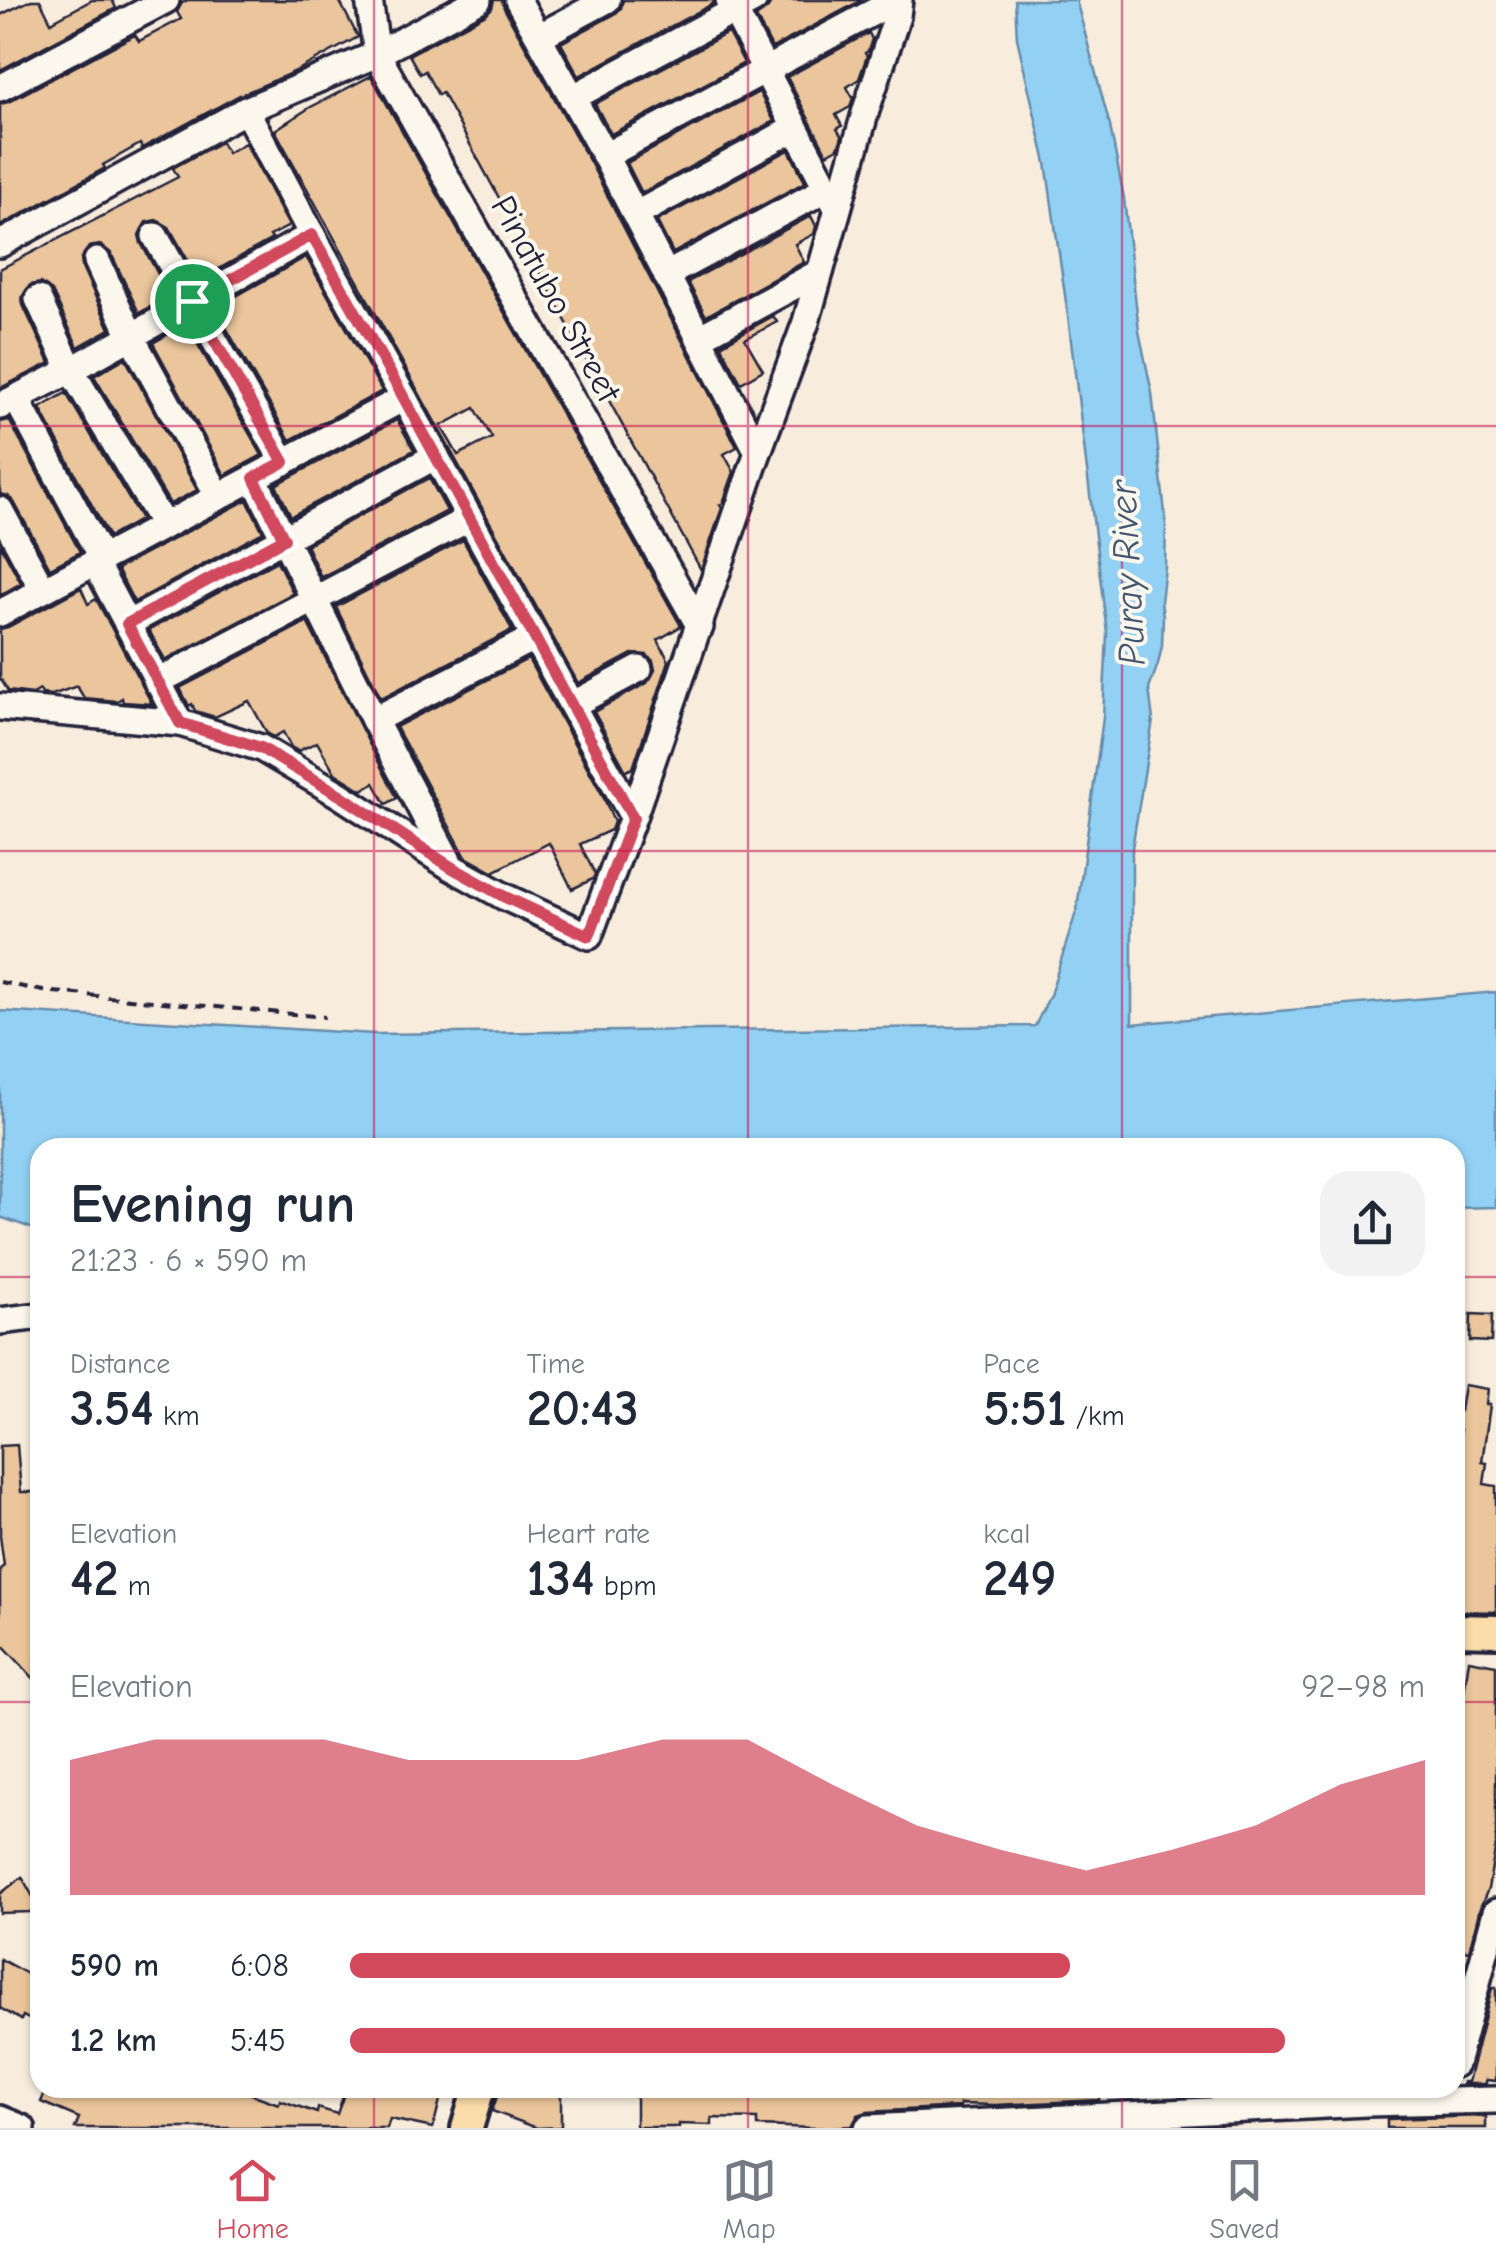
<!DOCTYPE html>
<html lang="en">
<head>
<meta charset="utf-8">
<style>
  :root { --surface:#fff; --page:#f2f2f3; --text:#1f2937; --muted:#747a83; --line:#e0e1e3; --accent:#d1495b }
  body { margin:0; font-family:"Comic Neue",sans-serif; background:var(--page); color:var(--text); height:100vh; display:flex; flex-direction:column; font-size:38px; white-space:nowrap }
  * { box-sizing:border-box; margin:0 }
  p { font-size:32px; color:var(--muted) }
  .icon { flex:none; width:55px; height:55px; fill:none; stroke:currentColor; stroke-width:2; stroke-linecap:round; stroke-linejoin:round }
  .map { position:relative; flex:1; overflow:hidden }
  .drawer { position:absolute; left:30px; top:1138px; width:1435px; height:960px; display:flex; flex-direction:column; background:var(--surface); border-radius:30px; box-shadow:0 2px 8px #0004 }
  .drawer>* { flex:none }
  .pin { position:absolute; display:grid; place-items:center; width:85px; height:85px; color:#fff; margin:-42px; border:5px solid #fff; border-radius:50%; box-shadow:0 2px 10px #0007 }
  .round { display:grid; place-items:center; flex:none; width:105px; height:105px; border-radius:30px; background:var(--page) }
  .summary { display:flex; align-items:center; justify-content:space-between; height:170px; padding:0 40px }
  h1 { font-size:55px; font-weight:600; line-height:75px }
  .stats { display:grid; grid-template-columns:repeat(3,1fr); gap:15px; height:170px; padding:10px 40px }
  .stats div { display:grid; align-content:center }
  .stats b { font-size:50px; font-weight:600 }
  .stats small { font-size:28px; font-weight:400 }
  .stats p { font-size:28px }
  .chart { height:280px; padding:20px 40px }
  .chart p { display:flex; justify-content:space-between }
  .chart svg { width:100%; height:180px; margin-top:10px; fill:var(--accent); opacity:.7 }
  ul { padding:0 40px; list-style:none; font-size:32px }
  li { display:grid; grid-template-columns:160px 120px 1fr; align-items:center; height:75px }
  li i { height:25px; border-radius:12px; background:var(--accent) }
  .dock { display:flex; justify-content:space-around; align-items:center; height:140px; border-top:2px solid var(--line); background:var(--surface); font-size:28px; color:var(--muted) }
  .dock a { display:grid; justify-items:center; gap:5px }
  .dock .current { color:var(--accent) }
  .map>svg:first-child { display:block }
  .water { fill:#93d1f4; stroke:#668baa; stroke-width:2.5 }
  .building { fill:#ebc69c; stroke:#22223b; stroke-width:2.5; fill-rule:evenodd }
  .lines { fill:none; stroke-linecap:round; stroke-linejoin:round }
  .minor-casing { stroke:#22223b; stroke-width:32 }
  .major-casing { stroke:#22223b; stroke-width:38 }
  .path { stroke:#22223b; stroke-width:4; stroke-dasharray:10 8; stroke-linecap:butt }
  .minor { stroke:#fbf7ec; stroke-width:25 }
  .major { stroke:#fbddab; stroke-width:30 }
  .route-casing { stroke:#fff; stroke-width:20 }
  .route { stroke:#d1495b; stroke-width:12 }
  .grid { fill:none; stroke:#c2185b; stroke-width:2.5; stroke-opacity:0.55 }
  .labels { text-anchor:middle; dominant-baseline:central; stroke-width:8; stroke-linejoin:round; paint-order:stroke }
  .street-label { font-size:35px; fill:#22223b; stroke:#fbf7ec }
  .water-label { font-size:38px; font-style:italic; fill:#445772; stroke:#fbf7ec }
</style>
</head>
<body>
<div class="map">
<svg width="1496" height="2128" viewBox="0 0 1496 2128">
  <rect width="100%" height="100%" fill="#f8eddc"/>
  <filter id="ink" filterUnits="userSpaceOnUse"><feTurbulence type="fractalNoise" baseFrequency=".01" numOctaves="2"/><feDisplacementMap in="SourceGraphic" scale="20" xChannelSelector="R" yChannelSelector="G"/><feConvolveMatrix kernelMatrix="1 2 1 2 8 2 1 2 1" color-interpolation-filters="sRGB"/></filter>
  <g filter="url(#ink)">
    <!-- water -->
    <polygon class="water" points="1015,0 1076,0 1110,126 1124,198 1139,331 1152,393 1166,523 1165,568 1161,602 1163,616 1162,646 1158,664 1149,689 1153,720 1132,848 1132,1024 1496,992 1496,1207 1455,1208 1455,1148 40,1148 40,1231 0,1217 0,1011 374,1034 1035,1026 1050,995 1077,909 1103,718 1107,633 1068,316 1046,163 1017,38"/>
    <!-- building -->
    <g class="building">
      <polygon points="31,0 40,0 51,22 92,0 112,0 116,8 0,70 0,15"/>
      <polygon points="188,0 339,0 358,37 296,71 238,96 142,148 140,144 103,165 105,168 0,226 0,104 8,102 135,35 139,41 181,19 177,12 182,3"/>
      <polygon points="494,0 502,0 504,8 591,164 737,447 724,454 734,472 723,503 720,505 722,508 701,570 442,93 438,95 425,71 420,74 409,55 486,14 492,8"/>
      <polygon points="623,0 713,0 714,3 579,76 561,43 615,14 621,8"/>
      <polygon points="773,0 862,0 772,48 756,17 767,9"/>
      <polygon points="728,33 744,63 611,134 595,104"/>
      <polygon points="869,33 872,39 868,51 865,53 867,56 859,79 847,87 853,98 850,107 836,115 842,126 837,129 842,137 838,148 827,154 787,77"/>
      <path d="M371,76l310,550 -23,14 11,21 -36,107 -7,3 -32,-59 53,-29 8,-13 -2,-9 -6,-6 -15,-1 -54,29 -303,-553 34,-22zM475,408l17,30 -34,17 -17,-29z"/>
      <polygon points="759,92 774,121 642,193 627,163"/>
      <polygon points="221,142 227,153 245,143 289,226 270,236 272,239 199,280 169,227 156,220 146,222 139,235 141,243 170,296 139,313 111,253 100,245 89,247 81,258 82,267 110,329 78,347 52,291 40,283 30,285 22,297 23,305 50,363 0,388 0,269 178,177 173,168"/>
      <polygon points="789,150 805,182 673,253 657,221"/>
      <polygon points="811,216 816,226 814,234 795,244 804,262 706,316 688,282"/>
      <polygon points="306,257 382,391 290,440 215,308"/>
      <polygon points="773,316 777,322 745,339 763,370 741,383 721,345"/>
      <polygon points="186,324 262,455 225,475 153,343"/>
      <polygon points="125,358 197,490 170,504 94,376"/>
      <polygon points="66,393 141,519 109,537 40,408"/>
      <polygon points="9,420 80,552 50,568 14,502 8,496 0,494 0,422"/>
      <polygon points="397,420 414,450 291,516 276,485"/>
      <polygon points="429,478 447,511 321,577 306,545"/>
      <polygon points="247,500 263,532 134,602 117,569"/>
      <polygon points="463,540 512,630 381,698 336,607"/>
      <polygon points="0,544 21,583 0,595"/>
      <polygon points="277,561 293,593 165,660 149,630"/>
      <polygon points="81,588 88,604 96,599 152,704 123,702 122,698 117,701 84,698 77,686 52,695 42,694 40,690 33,694 8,691 0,678 0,629 8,627"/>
      <polygon points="307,622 397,798 386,804 374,783 362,790 335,773 317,742 298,751 291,747 283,732 274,737 267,733 249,701 215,717 195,711 192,704 189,706 180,688"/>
      <polygon points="528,659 603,796 614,822 611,830 580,844 595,874 593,879 572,889 549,843 493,872 466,857 396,727"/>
      <polygon points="1471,1314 1492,1315 1491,1342 1470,1341"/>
      <polygon points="1464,1385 1488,1389 1486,1405 1490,1405 1482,1462 1487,1463 1484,1484 1496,1486 1496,1612 1455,1611 1455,1459 1460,1430 1455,1430 1455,1411 1460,1411"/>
      <polygon points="17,1445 21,1492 37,1492 37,1525 40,1525 40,1685 0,1642 0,1569 4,1566 0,1536 0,1446"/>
      <polygon points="1469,1660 1496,1665 1496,1845 1488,1889 1480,1908 1469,1951 1455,1949 1455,1793 1460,1760 1455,1759 1455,1750"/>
      <polygon points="22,1877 37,1904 30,1912 0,1913 0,1894"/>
      <polygon points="0,1959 40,1981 40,2025 23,2016 21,2020 0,2008"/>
      <polygon points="1492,1988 1496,1988 1496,2081 1486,2080 1486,2084 1463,2084 1463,2082 1468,2082"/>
      <polygon points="47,2088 249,2088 248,2093 279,2104 280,2100 317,2113 318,2108 337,2114 346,2088 443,2088 433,2128 390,2119 387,2128 75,2128 79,2118 41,2102"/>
      <polygon points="500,2088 561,2088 561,2127 537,2128 492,2111"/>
      <polygon points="636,2088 713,2088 713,2090 757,2092 779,2090 778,2088 1100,2088 1099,2100 995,2105 960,2104 960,2107 867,2112 858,2115 852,2126 816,2128 757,2126 757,2119 712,2118 712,2125 679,2124 679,2127 636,2127"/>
      <polygon points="1486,2116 1486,2128 1387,2128 1387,2119"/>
    </g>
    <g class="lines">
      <!-- minor casing -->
      <g class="minor-casing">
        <g id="minor">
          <polyline points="369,0 377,54 700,627"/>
          <polyline points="518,0 605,156 758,452"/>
          <polyline points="729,0 837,208"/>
          <polyline points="540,36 607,0"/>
          <polyline points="0,88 166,0"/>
          <polyline points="572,98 754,0"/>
          <polyline points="246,110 312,235 404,398 633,817"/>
          <polyline points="605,156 896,0"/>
          <polyline points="635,215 795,128"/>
          <polyline points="155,236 284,462"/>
          <polyline points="0,244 246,110 377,54 478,0"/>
          <polyline points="97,261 131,336 219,497"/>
          <polyline points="666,275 826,189"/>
          <polyline points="38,299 71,370 164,526"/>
          <polyline points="699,338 820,272"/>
          <polyline points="16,398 102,559"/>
          <polyline points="0,406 71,370 312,235"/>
          <polyline points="254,478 374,720 451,866"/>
          <polyline points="0,510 43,590"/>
          <polyline points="95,563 180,723"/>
          <polyline points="0,613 404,398"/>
          <polyline points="127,624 436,456"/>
          <polyline points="157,682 470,518"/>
          <polyline points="572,705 639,669"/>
          <polyline points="0,707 180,723 261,748 340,795 451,867 505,897 589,936 633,817 758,452 806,322 866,110 897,16 899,0"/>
          <polyline points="374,720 535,637"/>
          <polyline points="0,1321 40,1316"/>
          <polyline points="1455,2064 1496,1912"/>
          <polyline points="0,2119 22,2128"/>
          <polyline points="868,2128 1366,2103 1496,2100"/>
        </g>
      </g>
      <!-- major casing -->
      <g class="major-casing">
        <g id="major">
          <polyline points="1455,1630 1496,1631"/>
          <polyline points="467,2128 479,2088"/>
        </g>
      </g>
      <!-- path -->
      <polyline class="path" points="0,982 43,991 325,1017"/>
      <!-- minor -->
      <use href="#minor" class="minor"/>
      <!-- major -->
      <use href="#major" class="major"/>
    </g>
  </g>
  <g class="lines" filter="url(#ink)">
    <!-- route casing -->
    <g class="route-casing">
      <polygon id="route" points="312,235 404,398 633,818 589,936 505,897 451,867 340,795 261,748 180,723 127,624 284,539 254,478 284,462 192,301"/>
    </g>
    <!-- route -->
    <use href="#route" class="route"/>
  </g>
  <!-- grid -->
  <path class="grid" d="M374,0v1148M748,0v1148M1122,0v1148M0,426h1496M0,851h1496M0,1277h40M1455,1277h41M0,1702h40M1455,1702h41M374,2088v40M748,2088v40M1122,2088v40"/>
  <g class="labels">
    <!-- street labels -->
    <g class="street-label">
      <text transform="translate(556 299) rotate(61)">Pinatubo Street</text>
    </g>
    <!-- water labels -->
    <g class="water-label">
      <text transform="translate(1128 573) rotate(-93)">Puray River</text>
    </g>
  </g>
</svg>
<div class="pin" style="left:192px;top:301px;background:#1e9e55"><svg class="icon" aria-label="arrive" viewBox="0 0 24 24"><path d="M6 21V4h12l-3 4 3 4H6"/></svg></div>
<section class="drawer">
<div class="summary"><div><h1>Evening run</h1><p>21:23 · 6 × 590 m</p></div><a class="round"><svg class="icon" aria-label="share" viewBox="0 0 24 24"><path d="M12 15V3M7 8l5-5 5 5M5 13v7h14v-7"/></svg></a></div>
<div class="stats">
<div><p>Distance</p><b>3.54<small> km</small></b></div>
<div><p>Time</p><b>20:43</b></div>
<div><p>Pace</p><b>5:51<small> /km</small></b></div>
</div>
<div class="stats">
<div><p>Elevation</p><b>42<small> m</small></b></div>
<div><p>Heart rate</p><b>134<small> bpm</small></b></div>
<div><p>kcal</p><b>249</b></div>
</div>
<div class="chart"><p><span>Elevation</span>92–98 m</p>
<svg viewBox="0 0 160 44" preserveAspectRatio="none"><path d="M0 44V11L10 6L20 6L30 6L40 11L50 11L60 11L70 6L80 6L90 17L100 27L110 33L120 38L130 33L140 27L150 17L160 11V44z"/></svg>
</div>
<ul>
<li><b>590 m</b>6:08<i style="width:67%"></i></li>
<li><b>1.2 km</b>5:45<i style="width:87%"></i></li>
</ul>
</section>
</div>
<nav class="dock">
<a class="current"><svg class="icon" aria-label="home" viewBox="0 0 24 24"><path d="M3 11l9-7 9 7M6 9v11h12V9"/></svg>Home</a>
<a><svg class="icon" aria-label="map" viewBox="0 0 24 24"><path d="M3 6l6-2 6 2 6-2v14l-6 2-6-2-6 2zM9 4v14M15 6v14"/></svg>Map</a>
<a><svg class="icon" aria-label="saved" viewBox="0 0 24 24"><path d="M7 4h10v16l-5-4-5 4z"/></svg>Saved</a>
</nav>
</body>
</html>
